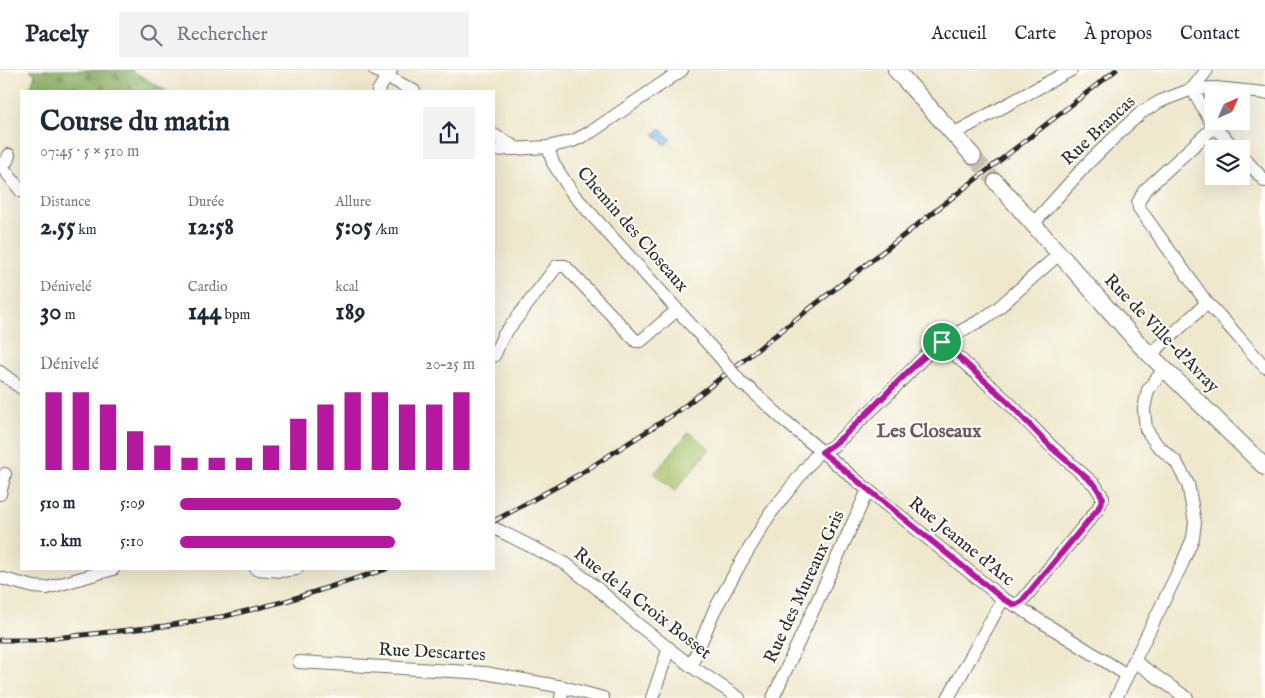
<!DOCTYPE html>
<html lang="fr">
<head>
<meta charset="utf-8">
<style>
  :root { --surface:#fff; --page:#f2f2f3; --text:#1f2937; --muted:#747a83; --line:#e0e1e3; --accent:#b5179e }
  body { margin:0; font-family:"IM FELL English",serif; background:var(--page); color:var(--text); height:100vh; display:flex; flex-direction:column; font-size:19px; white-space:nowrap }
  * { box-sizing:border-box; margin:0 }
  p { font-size:16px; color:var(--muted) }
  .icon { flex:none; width:28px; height:28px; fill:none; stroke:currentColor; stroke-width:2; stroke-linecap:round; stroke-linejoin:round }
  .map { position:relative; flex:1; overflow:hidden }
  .details { position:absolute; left:20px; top:20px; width:475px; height:480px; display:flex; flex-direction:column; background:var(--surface); border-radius:0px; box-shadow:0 5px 20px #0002 }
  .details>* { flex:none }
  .needle { width:32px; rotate:45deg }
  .fabs { position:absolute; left:1205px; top:15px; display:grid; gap:10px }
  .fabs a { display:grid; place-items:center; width:45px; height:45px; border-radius:0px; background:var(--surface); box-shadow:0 5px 20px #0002; font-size:25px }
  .pin { position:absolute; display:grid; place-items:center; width:42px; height:42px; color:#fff; margin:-21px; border:2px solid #fff; border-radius:50%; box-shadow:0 1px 5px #0007 }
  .round { display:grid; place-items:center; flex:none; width:52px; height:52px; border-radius:0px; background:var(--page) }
  .overview { display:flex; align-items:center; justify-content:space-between; height:85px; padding:0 20px }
  h1 { font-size:28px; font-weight:800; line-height:38px }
  .figures { display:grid; grid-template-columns:repeat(3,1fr); gap:8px; height:85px; padding:5px 20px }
  .figures div { display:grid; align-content:center }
  .figures b { font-size:25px; font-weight:800 }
  .figures small { font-size:14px; font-weight:400 }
  .figures p { font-size:14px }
  .chart { height:140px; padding:10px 20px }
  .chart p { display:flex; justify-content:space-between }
  .chart svg { width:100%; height:90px; margin-top:5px; stroke:var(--accent); stroke-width:6 }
  ul { padding:0 20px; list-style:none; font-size:16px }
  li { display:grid; grid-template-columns:80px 60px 1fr; align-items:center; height:38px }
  li i { height:12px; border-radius:6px; background:var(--accent) }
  header { display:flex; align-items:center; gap:30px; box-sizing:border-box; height:70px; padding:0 25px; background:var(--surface); border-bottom:1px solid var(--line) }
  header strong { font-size:24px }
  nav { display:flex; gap:28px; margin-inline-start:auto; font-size:18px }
  .search { width:350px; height:45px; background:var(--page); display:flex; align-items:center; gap:12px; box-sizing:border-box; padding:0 18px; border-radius:0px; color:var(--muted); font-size:19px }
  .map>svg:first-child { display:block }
  .forest { fill:url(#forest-firs); stroke:#586a45 }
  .green { fill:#a8c46b; stroke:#6a784b }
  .water { fill:url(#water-ripples); stroke:#50708a }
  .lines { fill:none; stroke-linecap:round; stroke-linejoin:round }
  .major-tunnel { stroke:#c8c2ad; stroke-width:16; stroke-dasharray:16 8; stroke-linecap:butt }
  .minor-casing { stroke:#706d64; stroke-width:14 }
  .major-casing { stroke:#706d64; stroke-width:18 }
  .minor { stroke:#fff; stroke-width:12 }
  .major { stroke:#fff; stroke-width:16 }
  .rail-casing { stroke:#2b2b2b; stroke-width:5 }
  .rail { stroke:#fdfcf7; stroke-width:3; stroke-dasharray:9; stroke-linecap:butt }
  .minor-bridge-casing { stroke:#706d64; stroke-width:14; stroke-linecap:butt }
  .minor-bridge { stroke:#fff; stroke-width:12 }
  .route-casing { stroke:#fff; stroke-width:10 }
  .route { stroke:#b5179e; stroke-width:6 }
  .labels { text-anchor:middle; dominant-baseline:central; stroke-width:4.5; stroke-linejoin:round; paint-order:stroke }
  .street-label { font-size:18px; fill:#2b2b2b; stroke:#fdfcf7 }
  .neighbourhood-label { font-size:19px; font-weight:bold; fill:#715760; stroke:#fdfcf7 }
</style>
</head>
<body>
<header>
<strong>Pacely</strong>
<div class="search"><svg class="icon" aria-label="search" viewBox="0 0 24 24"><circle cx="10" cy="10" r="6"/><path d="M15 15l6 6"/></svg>Rechercher</div>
<nav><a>Accueil</a><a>Carte</a><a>À propos</a><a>Contact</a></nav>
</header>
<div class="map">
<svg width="1265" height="628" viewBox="0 0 1265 628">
  <defs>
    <pattern id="forest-firs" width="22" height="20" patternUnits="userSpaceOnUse" patternTransform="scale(1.25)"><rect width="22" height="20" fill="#86aa5f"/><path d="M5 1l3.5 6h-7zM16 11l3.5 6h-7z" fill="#6e8b4f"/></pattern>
    <pattern id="water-ripples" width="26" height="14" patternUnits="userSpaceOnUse" patternTransform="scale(1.25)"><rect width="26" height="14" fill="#75b5e9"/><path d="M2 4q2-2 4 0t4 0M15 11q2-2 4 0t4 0" fill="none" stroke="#6093bd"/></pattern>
  </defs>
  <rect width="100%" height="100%" fill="#fdfcf7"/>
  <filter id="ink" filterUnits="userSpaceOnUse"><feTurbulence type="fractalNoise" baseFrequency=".02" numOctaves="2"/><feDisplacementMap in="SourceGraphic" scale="10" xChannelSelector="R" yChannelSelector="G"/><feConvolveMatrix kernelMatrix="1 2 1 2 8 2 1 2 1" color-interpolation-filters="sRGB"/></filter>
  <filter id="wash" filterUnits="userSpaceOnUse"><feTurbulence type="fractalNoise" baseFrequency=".0096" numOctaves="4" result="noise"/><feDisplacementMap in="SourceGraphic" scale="20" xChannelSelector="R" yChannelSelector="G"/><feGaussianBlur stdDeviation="1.12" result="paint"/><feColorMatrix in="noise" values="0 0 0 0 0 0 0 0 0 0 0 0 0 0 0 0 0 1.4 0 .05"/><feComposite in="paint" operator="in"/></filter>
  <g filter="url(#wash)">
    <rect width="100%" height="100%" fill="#efe8cd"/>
    <!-- forest -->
    <polygon class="forest" points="30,0 131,0 167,21 29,21 35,4"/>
    <!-- green -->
    <polygon class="green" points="689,362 710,379 675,421 654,404"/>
    <!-- water -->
    <polygon class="water" points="660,58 671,69 665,75 654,64"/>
  </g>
  <g filter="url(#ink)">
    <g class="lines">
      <!-- major-tunnel -->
      <polyline class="major-tunnel" points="973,86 996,112"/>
      <!-- minor casing -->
      <g class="minor-casing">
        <g id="minor">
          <polyline points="375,0 414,21"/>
          <polyline points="1192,19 1214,57 1236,79"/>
          <polyline points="1192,19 1207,0"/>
          <polyline points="378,21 391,0"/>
          <path d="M1214,57l-70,64 -6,12 1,5 68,95c21,20 38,43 58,64"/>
          <polyline points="953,64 1071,0"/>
          <polyline points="494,65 518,79"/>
          <polyline points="548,77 553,93 573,124 719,286"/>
          <polyline points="494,80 548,77 573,71 591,62 682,0"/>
          <polyline points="9,85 7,91 0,94 21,121"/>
          <polyline points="1241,85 1265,111"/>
          <polyline points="1033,154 1086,95 1125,57 1142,42 1161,31 1192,19 1216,18 1265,23"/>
          <polyline points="941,272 1008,332 1052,377 1095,415 1103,428 1098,439 1022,531 1015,535"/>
          <polyline points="1150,285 1207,233"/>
          <polyline points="494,286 503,266 557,196 565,196 636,271 641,271 677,240"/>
          <polyline points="0,302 21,318"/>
          <polyline points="742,314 750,319 785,351 868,420 1003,529 1015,535 1127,605"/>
          <polyline points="0,424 5,404"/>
          <polyline points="494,458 566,494 598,519 636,553 691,596 739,628"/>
          <polyline points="256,499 281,501 296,499"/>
          <polyline points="0,508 34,517 47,518 113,499"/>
          <polyline points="1134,591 1187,628"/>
          <polyline points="299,592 485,603 563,617"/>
          <polyline points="691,596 714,541 740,494 770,444 817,384 833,376 846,364 885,327 929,282 941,272 983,249 997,239 1059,184"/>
          <polyline points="561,628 563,617 603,628"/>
          <polyline points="652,628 669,578"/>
          <polyline points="773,628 868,420"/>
          <polyline points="948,628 1003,529"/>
          <polyline points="1116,628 1182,494 1193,468 1195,452 1188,414 1176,392 1157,375 1146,359 1144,339 1148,320 1164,299"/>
        </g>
      </g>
      <!-- major casing -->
      <g class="major-casing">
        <g id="major">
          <polyline points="896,0 973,86"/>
          <polyline points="996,112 1139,274 1265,397"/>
        </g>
      </g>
      <!-- minor -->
      <use href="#minor" class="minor"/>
      <!-- major -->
      <use href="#major" class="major"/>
      <!-- rail casing -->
      <g class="rail-casing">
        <g id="rail">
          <polyline points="494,451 580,404 677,342 1116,0"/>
          <polyline points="0,570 36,570 165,556 226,546 286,531 386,499"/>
        </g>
      </g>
      <!-- rail -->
      <use href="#rail" class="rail"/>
      <!-- minor-bridge casing -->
      <g class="minor-bridge-casing">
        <polyline id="minor-bridge" points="719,286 742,314"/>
      </g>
      <!-- minor-bridge -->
      <use href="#minor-bridge" class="minor-bridge"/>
    </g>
  </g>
  <g class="lines" filter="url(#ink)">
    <!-- route casing -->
    <g class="route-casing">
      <path id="route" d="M942,272l66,60 44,46 43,37 8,13 -5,11 -76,92 -7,4 -12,-6 -181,-147c14,-8 25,-19 36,-30 28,-26 53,-57 84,-80z"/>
    </g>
    <!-- route -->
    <use href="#route" class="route"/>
  </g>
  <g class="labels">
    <!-- street labels -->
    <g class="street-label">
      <text transform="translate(1099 61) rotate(-43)">Rue Brancas</text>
      <text transform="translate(632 160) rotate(49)">Chemin des Closeaux</text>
      <text transform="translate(1161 264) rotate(46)">Rue de Ville-d'Avray</text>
      <text transform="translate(961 472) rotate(39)">Rue Jeanne d'Arc</text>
      <text transform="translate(805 517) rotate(-65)">Rue des Mureaux Gris</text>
      <text transform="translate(642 534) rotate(38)">Rue de la Croix Bosset</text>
      <text transform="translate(432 583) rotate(3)">Rue Descartes</text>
    </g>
    <!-- neighbourhood labels -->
    <g class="neighbourhood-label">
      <text x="929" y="362">Les Closeaux</text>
    </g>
  </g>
</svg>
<div class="fabs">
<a><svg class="needle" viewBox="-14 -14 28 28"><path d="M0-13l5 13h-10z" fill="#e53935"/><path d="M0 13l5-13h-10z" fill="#747a83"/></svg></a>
<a><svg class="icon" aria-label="layers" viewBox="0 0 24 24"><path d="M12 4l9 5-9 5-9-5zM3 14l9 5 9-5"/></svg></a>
</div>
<div class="pin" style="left:942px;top:272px;background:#1e9e55"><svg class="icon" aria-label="arrive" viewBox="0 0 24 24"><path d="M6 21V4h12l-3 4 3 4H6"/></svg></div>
<section class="details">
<div class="overview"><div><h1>Course du matin</h1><p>07:45 · 5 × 510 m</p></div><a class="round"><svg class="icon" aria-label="share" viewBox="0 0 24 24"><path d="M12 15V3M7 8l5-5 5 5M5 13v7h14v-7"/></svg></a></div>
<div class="figures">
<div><p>Distance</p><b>2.55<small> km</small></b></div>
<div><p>Durée</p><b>12:58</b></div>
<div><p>Allure</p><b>5:05<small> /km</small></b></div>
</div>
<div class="figures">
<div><p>Dénivelé</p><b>30<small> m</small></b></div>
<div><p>Cardio</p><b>144<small> bpm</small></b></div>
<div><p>kcal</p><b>189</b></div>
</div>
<div class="chart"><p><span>Dénivelé</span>20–25 m</p>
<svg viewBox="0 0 160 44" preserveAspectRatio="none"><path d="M5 44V6M15 44V6M25 44V12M35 44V25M45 44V32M55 44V38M65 44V38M75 44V38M85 44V32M95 44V19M105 44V12M115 44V6M125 44V6M135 44V12M145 44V12M155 44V6"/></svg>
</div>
<ul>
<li><b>510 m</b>5:09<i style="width:75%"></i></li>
<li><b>1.0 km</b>5:10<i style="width:73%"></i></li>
</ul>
</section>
</div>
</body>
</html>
